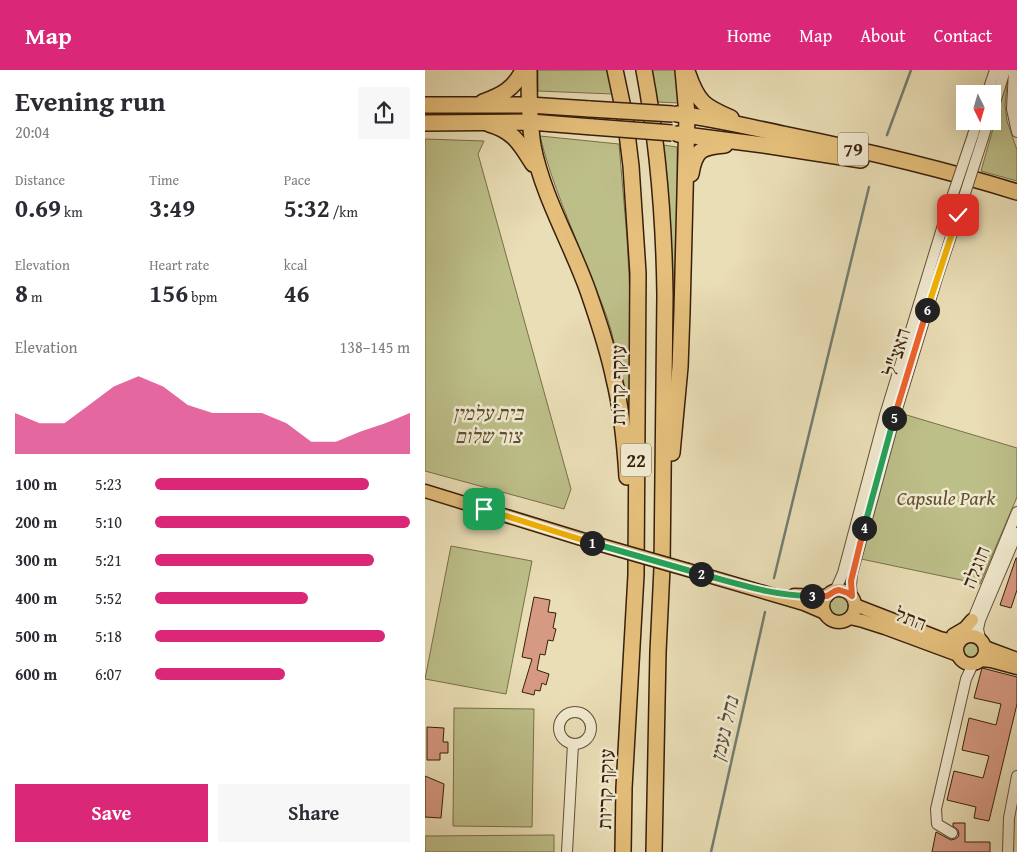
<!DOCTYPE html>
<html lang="en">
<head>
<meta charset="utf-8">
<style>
  :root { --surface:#fff; --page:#f7f7f7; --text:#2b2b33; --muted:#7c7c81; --accent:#db2777 }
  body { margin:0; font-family:"Gentium Book Plus","Frank Ruhl Libre",serif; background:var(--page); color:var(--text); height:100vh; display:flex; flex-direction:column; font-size:19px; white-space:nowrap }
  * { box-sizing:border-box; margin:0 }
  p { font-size:16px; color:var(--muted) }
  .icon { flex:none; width:28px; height:28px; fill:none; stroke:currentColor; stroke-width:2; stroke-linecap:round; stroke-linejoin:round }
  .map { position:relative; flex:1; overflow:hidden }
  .sheet { display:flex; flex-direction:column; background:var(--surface); width:425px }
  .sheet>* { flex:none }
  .needle { width:32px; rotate:175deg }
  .buttons { position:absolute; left:531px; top:15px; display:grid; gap:10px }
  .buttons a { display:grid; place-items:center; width:45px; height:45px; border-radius:0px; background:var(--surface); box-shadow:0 5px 20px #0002; font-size:25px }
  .pin { position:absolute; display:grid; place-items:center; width:42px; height:42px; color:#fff; margin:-21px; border-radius:10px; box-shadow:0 2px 8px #0006 }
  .km { position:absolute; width:25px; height:25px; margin:-12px; border-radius:50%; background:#222; color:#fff; font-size:14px; line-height:25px; text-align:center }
  .round { display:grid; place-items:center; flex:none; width:52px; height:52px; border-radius:0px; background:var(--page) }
  .summary { display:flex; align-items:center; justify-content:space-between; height:85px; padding:0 15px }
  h1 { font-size:28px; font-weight:700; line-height:38px }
  .stats { display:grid; grid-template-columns:repeat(3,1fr); gap:8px; height:85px; padding:5px 15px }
  .stats div { display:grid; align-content:center }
  .stats b { font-size:25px; font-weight:700 }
  .stats small { font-size:14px; font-weight:400 }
  .stats p { font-size:14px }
  .chart { height:140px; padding:10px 15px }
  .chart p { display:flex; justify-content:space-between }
  .chart svg { width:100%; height:90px; margin-top:5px; fill:var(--accent); opacity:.7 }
  .cta { display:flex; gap:10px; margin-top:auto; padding:10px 15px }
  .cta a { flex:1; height:58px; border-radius:0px; background:var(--accent); color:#fff; font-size:20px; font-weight:700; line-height:58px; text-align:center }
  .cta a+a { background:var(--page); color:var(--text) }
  ul { padding:0 15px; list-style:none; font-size:16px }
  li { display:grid; grid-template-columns:80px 60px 1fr; align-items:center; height:38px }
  li i { height:12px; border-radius:6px; background:var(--accent) }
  header { display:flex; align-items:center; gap:30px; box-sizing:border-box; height:70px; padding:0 25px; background:var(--accent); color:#fff }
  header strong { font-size:24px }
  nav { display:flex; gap:28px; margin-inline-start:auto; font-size:18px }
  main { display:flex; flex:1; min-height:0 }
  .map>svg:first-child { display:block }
  .green { fill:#bdbf89; stroke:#7a6f4a }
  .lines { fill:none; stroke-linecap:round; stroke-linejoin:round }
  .stream { stroke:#727d71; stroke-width:2.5 }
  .building { fill:#d69982; stroke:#381f0b }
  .minor-casing { stroke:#644f36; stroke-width:12 }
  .major-casing { stroke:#381f0b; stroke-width:15 }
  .highway-casing { stroke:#381f0b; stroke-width:18 }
  .minor { stroke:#f1ead0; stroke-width:10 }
  .major { stroke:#e5bf7b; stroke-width:12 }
  .highway { stroke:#e5bf7b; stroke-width:15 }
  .minor-bridge-casing { stroke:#644f36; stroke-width:12; stroke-linecap:butt }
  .major-bridge-casing { stroke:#381f0b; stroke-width:15; stroke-linecap:butt }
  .highway-bridge-casing { stroke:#381f0b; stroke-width:18; stroke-linecap:butt }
  .minor-bridge { stroke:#f1ead0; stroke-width:10 }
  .major-bridge { stroke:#e5bf7b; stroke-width:12 }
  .highway-bridge { stroke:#e5bf7b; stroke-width:15 }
  .split-1-casing { stroke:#fff; stroke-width:10 }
  .split-2-casing { stroke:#fff; stroke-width:10 }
  .split-3-casing { stroke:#fff; stroke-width:10 }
  .split-4-casing { stroke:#fff; stroke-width:10 }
  .split-5-casing { stroke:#fff; stroke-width:10 }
  .split-6-casing { stroke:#fff; stroke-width:10 }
  .split-7-casing { stroke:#fff; stroke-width:10 }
  .split-1 { stroke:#f5b400; stroke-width:6 }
  .split-2 { stroke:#22a559; stroke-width:6 }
  .split-3 { stroke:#22a559; stroke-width:6 }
  .split-4 { stroke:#f0652b; stroke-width:6 }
  .split-5 { stroke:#22a559; stroke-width:6 }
  .split-6 { stroke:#f0652b; stroke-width:6 }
  .split-7 { stroke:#f5b400; stroke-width:6 }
  .labels { text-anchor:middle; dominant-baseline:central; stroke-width:5; stroke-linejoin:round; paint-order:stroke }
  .shield { fill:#f1ead0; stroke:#705c46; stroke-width:1 }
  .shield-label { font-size:19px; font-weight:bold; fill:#381f0b }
  .street-label { font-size:20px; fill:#381f0b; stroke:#f1ead0 }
  .park-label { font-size:20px; font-style:italic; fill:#604f31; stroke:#f1ead0 }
  .water-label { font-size:21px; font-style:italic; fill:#554e3e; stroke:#f1ead0 }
</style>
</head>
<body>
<header>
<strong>Map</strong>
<nav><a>Home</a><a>Map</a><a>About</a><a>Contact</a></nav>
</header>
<main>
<section class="sheet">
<div class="summary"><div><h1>Evening run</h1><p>20:04</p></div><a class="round"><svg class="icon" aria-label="share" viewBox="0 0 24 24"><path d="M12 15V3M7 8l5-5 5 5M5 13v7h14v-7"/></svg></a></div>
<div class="stats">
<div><p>Distance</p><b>0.69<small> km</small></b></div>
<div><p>Time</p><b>3:49</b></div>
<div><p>Pace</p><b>5:32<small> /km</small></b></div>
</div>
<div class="stats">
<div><p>Elevation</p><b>8<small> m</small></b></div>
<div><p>Heart rate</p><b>156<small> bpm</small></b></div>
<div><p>kcal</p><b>46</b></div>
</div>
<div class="chart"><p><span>Elevation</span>138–145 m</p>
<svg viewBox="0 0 160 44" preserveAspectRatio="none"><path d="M0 44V24L10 29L20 29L30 20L40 11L50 6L60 11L70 20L80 24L90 24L100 24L110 29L120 38L130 38L140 33L150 29L160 24V44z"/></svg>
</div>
<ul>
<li><b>100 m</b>5:23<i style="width:84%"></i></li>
<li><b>200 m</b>5:10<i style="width:100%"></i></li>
<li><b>300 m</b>5:21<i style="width:86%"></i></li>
<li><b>400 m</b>5:52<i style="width:60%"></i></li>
<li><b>500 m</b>5:18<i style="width:90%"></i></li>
<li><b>600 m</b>6:07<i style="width:51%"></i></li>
</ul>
<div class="cta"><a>Save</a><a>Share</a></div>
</section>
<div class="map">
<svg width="592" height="782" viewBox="0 0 592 782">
  <rect width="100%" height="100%" fill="#eadeb6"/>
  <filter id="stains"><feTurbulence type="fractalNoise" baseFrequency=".004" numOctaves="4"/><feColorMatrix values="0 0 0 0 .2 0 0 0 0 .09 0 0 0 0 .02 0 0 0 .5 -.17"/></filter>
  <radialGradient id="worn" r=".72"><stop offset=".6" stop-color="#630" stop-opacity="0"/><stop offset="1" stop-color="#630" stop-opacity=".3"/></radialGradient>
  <!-- green -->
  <g class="green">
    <polygon points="113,0 182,0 188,24 113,21"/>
    <polygon points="225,0 251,0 253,33 233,32"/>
    <polygon points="583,6 580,35 582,51 592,80 592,111 556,101"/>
    <path d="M115,66l79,8 8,94 3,58v151c-6,-37 -9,-80 -19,-117 -5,-18 -13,-36 -20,-53 -18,-47 -39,-92 -51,-141z"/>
    <polygon points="0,69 59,71 53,84 146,419 139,439 0,401"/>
    <polygon points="238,75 252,77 253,194 246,330"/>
    <polygon points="475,343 592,378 592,427 555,514 436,489"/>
    <polygon points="26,476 107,491 81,624 0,609"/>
    <circle cx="414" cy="536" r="11"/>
    <circle cx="546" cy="580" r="10"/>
    <polygon points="29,638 109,639 107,757 28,756"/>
    <polygon points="129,765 129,782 0,782 0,766"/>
  </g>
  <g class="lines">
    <!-- stream -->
    <g class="stream">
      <polyline points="462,65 486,0"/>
      <polyline points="349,508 444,117"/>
      <polyline points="286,782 340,542"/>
    </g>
  </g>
  <!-- building -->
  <g class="building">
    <polygon points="591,488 592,488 592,520 586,538 575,535"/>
    <polygon points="109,527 125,530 123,542 131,543 128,558 131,559 128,571 123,570 120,585 115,584 112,600 124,604 121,615 117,613 115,621 110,620 109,625 97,622 107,589 97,587"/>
    <polygon points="557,598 592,607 592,634 564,751 549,748 551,737 522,730 529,701 558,708 564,686 537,680 544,648 571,655 576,634 549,628"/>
    <polygon points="2,657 19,658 18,672 23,672 23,683 15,683 15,690 2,690"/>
    <polygon points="0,706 19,714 16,748 0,747"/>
    <polygon points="528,753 540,753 540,772 565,772 565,782 507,782 511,762 526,770 530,769 533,767 534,764 533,760 528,756"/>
  </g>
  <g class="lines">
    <!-- minor casing -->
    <g class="minor-casing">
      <g id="minor">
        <polyline points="589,0 587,39 592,62"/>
        <polyline points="562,24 570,0"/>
        <polyline points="568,39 580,0"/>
        <polyline points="548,65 552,51"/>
        <polyline points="558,68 563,51"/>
        <polyline points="410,521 418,503 460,345 522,142"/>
        <polyline points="427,526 426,516 427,504 472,339 513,205 533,145"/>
        <polyline points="541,566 592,442"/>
        <polyline points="555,568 553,559 555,550 592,463"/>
        <circle cx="150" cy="658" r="16"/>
        <polyline points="527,763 512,754 511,739 541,609 548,594"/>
        <polyline points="142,782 148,674"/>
        <polyline points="583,782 584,748 592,706"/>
      </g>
    </g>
    <!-- major casing -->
    <g class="major-casing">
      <g id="major">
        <polyline points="0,421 176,475"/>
        <polyline points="263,500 379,534 400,543"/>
        <circle cx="414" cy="536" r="16"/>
        <polyline points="369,525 402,526"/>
        <polyline points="430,535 515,568 534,572"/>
        <polyline points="425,548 438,551 460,558 533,585"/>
        <polyline points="528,565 540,558 547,550"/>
        <circle cx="546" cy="580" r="14"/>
        <polyline points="560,577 592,589"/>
        <polyline points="556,590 566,591 592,598"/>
      </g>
    </g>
    <!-- highway casing -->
    <g class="highway-casing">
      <g id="highway">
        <path d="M104,0c0,25 0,51 4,76 10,51 38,97 55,145 10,29 20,58 26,88 8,32 11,65 13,98"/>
        <polyline points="190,0 200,47 206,96 213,203 211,505 199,718 198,782"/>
        <path d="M219,0c14,74 20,150 21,225l-3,273 -4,84 -4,200"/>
        <path d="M263,4c10,29 17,33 43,44"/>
        <path d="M58,32c19,-7 31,-13 40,-32"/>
        <polyline points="0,35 104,35 165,39"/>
        <path d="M252,44c35,4 72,13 106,20 79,16 157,34 234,58"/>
        <polyline points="0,53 105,52 168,57"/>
        <path d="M64,54c25,7 31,20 44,40"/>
        <polyline points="253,64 339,75 436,90"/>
        <path d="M266,104c4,-24 10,-27 34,-29"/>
        <polyline points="247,383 255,297 257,242 262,45 258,0"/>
      </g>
    </g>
    <!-- minor -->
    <use href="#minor" class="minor"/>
    <!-- major -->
    <use href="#major" class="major"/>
    <!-- highway -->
    <use href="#highway" class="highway"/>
    <!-- minor-bridge casing -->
    <g class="minor-bridge-casing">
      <g id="minor-bridge">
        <polyline points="522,142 548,65"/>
        <polyline points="533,145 558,68"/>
      </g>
    </g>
    <!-- major-bridge casing -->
    <g class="major-bridge-casing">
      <polyline id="major-bridge" points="176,475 263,500"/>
    </g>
    <!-- highway-bridge casing -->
    <g class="highway-bridge-casing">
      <g id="highway-bridge">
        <polyline points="165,39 248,44"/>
        <polyline points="168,57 247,63"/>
      </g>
    </g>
    <!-- minor-bridge -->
    <use href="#minor-bridge" class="minor-bridge"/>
    <!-- major-bridge -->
    <use href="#major-bridge" class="major-bridge"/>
    <!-- highway-bridge -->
    <use href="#highway-bridge" class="highway-bridge"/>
  </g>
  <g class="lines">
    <!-- split-1 casing -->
    <g class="split-1-casing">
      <polyline id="split-1" points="59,439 167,473"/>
    </g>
    <!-- split-2 casing -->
    <g class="split-2-casing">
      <polyline id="split-2" points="167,473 276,504"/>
    </g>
    <!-- split-3 casing -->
    <g class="split-3-casing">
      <path id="split-3" d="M276,504c37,10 73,22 111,22"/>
    </g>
    <!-- split-4 casing -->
    <g class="split-4-casing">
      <polyline id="split-4" points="387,526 402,526 410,521 414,520 423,523 427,526 426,511 439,458"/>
    </g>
    <!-- split-5 casing -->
    <g class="split-5-casing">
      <polyline id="split-5" points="439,458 469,348"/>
    </g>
    <!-- split-6 casing -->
    <g class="split-6-casing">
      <polyline id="split-6" points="469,348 502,240"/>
    </g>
    <!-- split-7 casing -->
    <g class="split-7-casing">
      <polyline id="split-7" points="502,240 533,145"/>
    </g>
    <!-- split-1 -->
    <use href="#split-1" class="split-1"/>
    <!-- split-2 -->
    <use href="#split-2" class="split-2"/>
    <!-- split-3 -->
    <use href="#split-3" class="split-3"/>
    <!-- split-4 -->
    <use href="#split-4" class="split-4"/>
    <!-- split-5 -->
    <use href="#split-5" class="split-5"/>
    <!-- split-6 -->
    <use href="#split-6" class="split-6"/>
    <!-- split-7 -->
    <use href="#split-7" class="split-7"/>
  </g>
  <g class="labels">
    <!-- shield labels -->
    <g class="shield">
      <rect x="413" y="62.5" width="30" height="33" rx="4"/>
      <rect x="196" y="373.5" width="30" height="33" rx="4"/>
    </g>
    <g class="shield-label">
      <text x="428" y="79">79</text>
      <text x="211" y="390">22</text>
    </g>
    <!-- street labels -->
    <g class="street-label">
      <text transform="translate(471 282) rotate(-73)">האצ"ל</text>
      <text transform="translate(192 315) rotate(-90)">עוקף קריות</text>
      <text transform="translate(550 497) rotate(-68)">חוגלה</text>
      <text transform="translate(486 548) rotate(21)">התל</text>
      <text transform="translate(180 719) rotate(-88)">עוקף קריות</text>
    </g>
    <!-- park labels -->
    <g class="park-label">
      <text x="63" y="342">בית עלמין<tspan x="63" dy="23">צור שלום</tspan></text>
      <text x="521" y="427">Capsule Park</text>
    </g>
    <!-- water labels -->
    <g class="water-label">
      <text transform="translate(299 659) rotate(-77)">נחל נעמן</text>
    </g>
  </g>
  <rect width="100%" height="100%" filter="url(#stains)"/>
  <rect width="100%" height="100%" fill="url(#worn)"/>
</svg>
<div class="buttons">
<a><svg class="needle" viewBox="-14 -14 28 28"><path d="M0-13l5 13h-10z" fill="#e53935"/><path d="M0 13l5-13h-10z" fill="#7c7c81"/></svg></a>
</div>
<div class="pin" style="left:59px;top:439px;background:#1e9e55"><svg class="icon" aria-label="arrive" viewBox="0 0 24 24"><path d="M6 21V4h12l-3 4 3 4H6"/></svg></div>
<div class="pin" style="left:533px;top:145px;background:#d93025"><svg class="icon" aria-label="check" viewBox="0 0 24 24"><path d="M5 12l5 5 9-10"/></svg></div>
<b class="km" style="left:167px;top:473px">1</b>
<b class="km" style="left:276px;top:504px">2</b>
<b class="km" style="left:387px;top:526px">3</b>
<b class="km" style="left:439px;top:458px">4</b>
<b class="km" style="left:469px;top:348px">5</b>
<b class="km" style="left:502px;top:240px">6</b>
</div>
</main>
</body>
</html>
